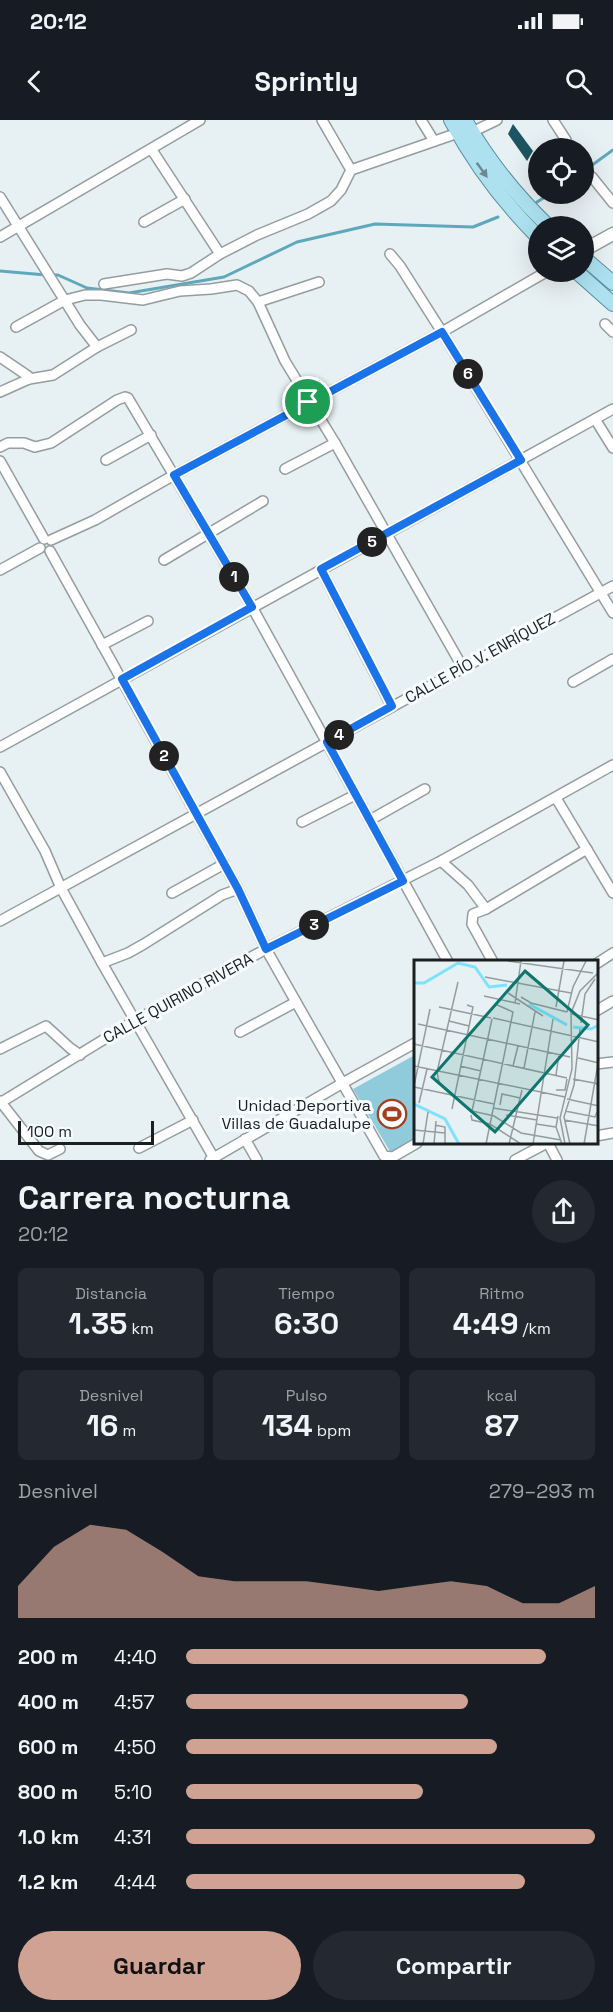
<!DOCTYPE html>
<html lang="es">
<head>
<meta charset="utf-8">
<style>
  :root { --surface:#171b24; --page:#242831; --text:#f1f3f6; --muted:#9ea1a6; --accent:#cfa293 }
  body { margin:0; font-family:"Space Grotesk",sans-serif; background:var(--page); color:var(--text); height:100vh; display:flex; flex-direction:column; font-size:22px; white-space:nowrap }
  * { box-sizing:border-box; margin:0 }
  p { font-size:20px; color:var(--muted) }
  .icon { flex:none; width:33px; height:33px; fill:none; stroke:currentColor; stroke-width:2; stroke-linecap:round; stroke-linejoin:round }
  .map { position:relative; height:1040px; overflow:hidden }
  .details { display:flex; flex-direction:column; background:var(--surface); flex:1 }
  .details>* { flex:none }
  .fabs { position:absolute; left:528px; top:18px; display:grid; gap:12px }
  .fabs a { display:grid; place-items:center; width:66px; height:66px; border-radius:50%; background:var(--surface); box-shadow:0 6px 24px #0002; font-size:30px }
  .scale { position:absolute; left:18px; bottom:15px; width:136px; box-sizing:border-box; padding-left:6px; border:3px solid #1c1f20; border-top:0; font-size:16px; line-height:21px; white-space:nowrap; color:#1c1f20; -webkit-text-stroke:4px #f6fdff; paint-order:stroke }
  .pin { position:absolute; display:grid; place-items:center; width:51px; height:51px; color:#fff; margin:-26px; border:3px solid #fff; border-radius:50%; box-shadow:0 2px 6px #0007 }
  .km { position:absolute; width:30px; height:30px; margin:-15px; border-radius:50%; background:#222; color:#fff; font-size:16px; line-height:30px; text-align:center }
  .round { display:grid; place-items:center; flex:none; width:63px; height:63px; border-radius:32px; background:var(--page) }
  .head { display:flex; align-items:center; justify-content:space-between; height:102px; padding:0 18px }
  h1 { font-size:33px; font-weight:800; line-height:45px }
  .metrics { display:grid; grid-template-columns:repeat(3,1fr); gap:9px; height:102px; padding:6px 18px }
  .metrics div { display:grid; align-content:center; border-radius:9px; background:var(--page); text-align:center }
  .metrics b { font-size:30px; font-weight:800 }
  .metrics small { font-size:16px; font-weight:400 }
  .metrics p { font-size:16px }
  .chart { height:168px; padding:12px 18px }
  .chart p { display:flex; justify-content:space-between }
  .chart svg { width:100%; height:108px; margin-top:6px; fill:var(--accent); opacity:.7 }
  .cta { display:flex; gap:12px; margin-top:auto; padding:12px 18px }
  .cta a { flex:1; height:69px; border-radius:36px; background:var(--accent); color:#111; font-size:24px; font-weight:800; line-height:69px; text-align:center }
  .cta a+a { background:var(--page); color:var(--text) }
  ul { padding:0 18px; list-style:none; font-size:20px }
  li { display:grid; grid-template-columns:96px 72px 1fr; align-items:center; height:45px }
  li i { height:15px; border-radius:8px; background:var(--accent) }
  .status { display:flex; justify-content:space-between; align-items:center; height:42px; padding:0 30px; background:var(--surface); direction:ltr }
  .status svg { height:16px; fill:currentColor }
  header { display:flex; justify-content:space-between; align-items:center; height:78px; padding:0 18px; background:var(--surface); font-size:27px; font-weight:800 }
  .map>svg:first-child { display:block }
  .green { fill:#90cbdc }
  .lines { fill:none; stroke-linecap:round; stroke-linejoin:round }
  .stream { stroke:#5fa8bb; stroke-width:3 }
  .building { fill:#1c5462 }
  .street-casing { stroke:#959da0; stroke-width:12 }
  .secondary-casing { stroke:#959da0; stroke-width:15 }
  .primary-casing { stroke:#5690a1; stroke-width:16 }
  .street { stroke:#fff; stroke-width:9 }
  .secondary { stroke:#fff; stroke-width:12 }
  .primary { stroke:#ade1f0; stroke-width:14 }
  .oneway { fill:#6c8a92 }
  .route-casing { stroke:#fff; stroke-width:12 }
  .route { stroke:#1a73e8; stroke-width:8 }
  .labels { text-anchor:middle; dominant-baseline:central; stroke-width:6; stroke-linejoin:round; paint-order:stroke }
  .street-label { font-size:16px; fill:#1c1f20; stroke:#f6fdff }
  .poi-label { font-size:16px; fill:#1c1f20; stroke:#f6fdff; text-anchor:end }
  .inset-river { fill:none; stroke:#7ce2fe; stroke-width:3 }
  .inset-road { fill:none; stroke:#969c9e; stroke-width:1.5 }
  .view { fill:#0f766e; fill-opacity:0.15; stroke:#0f766e; stroke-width:3 }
  .inset-edge { fill:none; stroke:#1c1f20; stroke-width:3 }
</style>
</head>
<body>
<div class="status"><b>20:12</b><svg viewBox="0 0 49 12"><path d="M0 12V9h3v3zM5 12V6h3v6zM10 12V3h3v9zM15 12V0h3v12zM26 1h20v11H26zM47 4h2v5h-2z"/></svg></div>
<header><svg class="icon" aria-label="back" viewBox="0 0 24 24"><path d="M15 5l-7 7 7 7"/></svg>Sprintly<svg class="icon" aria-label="search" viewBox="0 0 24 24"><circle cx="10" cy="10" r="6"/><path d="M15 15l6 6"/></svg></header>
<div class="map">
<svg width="613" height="1040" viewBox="0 0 613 1040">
  <rect width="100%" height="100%" fill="#e7f0f2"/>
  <!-- green -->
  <polygon class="green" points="415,935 415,1020 391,1033 353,969"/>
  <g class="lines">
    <!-- stream -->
    <g class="stream">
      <polyline points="584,51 613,30"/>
      <polyline points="537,82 550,74"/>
      <polyline points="0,151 46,155"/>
      <polyline points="53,155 58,155 87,168 129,173 224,157 297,122 375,104 473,107 498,97"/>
    </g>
  </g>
  <!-- building -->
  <polygon class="building" points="513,4 533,31 527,41 508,14"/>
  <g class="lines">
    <!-- street casing -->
    <g class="street-casing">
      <g id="street">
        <polyline points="322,0 351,50"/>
        <polyline points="421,0 434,21"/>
        <polyline points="553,0 566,20"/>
        <polyline points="472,12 497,0"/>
        <polyline points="152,30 220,134"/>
        <polyline points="592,57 613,83"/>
        <polyline points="0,77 80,205 97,227"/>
        <polyline points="144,102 185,79"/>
        <polyline points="0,117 200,0"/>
        <polyline points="390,134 400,146 442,212 613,493"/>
        <polyline points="104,164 167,154 182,156 191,153 220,134 257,115 308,94 331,81 341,70 351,50 458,13"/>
        <polyline points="258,182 285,241 335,323 463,548"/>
        <polyline points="605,204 613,212"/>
        <polyline points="16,207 65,180 85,175 101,175 143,180 180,171 211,169 237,165 249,171 258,182 319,162"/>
        <polyline points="0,237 28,256 29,259"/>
        <polyline points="0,272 29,259 53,255 97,227 131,210"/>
        <polyline points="595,299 613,328"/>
        <polyline points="0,327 8,323 24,323 35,327 51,323 117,280 125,277 128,278 252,487 448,842"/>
        <polyline points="106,340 151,315"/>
        <polyline points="0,341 44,419"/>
        <polyline points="285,349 335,323"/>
        <polyline points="51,420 95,400 174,355 442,212 546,152"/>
        <polyline points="50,431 238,769 266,829 296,882 384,1036 393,1037 417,1023"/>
        <polyline points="164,440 263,381"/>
        <polyline points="321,449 392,587"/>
        <polyline points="0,450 40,428"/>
        <polyline points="102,525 148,501"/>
        <polyline points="573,562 613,539"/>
        <polyline points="0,627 613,289"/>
        <polyline points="0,652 45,731 61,768 102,843 215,1040"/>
        <polyline points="556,678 613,773"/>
        <polyline points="370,700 425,669"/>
        <polyline points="302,702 355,675"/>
        <polyline points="441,741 468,765 486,789"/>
        <polyline points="172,773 224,744"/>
        <polyline points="0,801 613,466"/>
        <polyline points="493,842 472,804 473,794 486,789 587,729"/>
        <polyline points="102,843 128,833 144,824 222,775 238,769"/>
        <polyline points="596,844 613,833"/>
        <polyline points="596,891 613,881"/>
        <polyline points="240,912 296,882"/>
        <polyline points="0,929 46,906 70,928 80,935"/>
        <polyline points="596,944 613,942"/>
        <polyline points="0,981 39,1031 48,1035 60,1029"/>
        <polyline points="0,983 134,901 266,829 441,741 613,645"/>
        <polyline points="596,1016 613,1013"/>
        <polyline points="245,1019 257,1040"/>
        <polyline points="548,1023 557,1040"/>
        <polyline points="139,1028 193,1000"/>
        <polyline points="210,1040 341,964 415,923"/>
        <polyline points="515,1040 547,1023"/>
      </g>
    </g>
    <!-- secondary casing -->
    <g class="secondary-casing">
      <polyline id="secondary" points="584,130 613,114"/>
    </g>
    <!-- primary casing -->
    <g class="primary-casing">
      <g id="primary">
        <path d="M451,0c23,43 53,83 87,117"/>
        <path d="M465,0c22,39 52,76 83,106"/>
        <polyline points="584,138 613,163"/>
        <polyline points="577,152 613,184"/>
      </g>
    </g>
    <!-- street -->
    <use href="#street" class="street"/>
    <!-- secondary -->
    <use href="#secondary" class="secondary"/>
    <!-- primary -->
    <use href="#primary" class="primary"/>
  </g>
  <!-- one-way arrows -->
  <defs><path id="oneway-solid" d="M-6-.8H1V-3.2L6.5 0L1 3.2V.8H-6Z" transform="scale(1.5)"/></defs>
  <use class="oneway" href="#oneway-solid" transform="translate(482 50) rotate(54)"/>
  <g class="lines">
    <!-- route casing -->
    <g class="route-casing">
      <polygon id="route" points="442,212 521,340 321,449 392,586 327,622 403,761 266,829 238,769 122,559 252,487 174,355"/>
    </g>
    <!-- route -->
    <use href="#route" class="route"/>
  </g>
  <!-- icons -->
  <defs>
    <g id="stadium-ring" transform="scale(1.5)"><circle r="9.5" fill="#f6fdff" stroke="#a53e1a" stroke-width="1.5"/><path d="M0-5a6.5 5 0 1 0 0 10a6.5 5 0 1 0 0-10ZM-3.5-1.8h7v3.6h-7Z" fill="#a53e1a"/></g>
  </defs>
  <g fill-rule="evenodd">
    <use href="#stadium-ring" x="392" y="994"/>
  </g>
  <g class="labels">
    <!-- street labels -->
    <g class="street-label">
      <text transform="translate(480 538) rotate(-29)">CALLE PÍO V. ENRÍQUEZ</text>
      <text transform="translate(178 878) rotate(-29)">CALLE QUIRINO RIVERA</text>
    </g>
    <!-- poi labels -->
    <g class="poi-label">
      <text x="371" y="985">Unidad Deportiva<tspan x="371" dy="18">Villas de Guadalupe</tspan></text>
    </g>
  </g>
  <!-- overview -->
  <g transform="translate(414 840)">
    <rect width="184" height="184" fill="#e7f0f2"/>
    <path class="inset-river" d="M0,23h10l34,-20 17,4 14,20 18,-2M115,44l38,21M159,67l18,2 8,-4M0,144l31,15 14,25"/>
    <path class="inset-road" d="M94,1l85,12M71,17l86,16M94,33l35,23M70,36l36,8M107,37l10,6 36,9M101,43l6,-42M25,47l52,11M142,47l8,-46M153,52l6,-25 13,-26M158,54l27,6M79,58l106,24M78,59l-20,92 22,5 27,17 40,7M35,61l20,5M167,63l4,-29 10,-15M4,64l152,33M0,84l153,34M164,98l21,5M0,106l151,31M46,106l21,5M99,106l5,-20M110,108l11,-56M142,115l3,-21M159,119l26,5M25,122l-2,-10 21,-90M0,126l16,-77M0,127l80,17M142,130h9l2,-11M153,139l32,7M5,143l8,-34M86,145l2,-11 18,4M79,148l64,10M38,149l21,-102 -6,-2M151,151l30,6 2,-5M57,155l1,5 18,4 31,20M92,155l31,5M144,156l-2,11 6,17M150,160l35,6M122,164l20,3M21,165l10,2v17M0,170l31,3M9,184l5,-32M20,184l2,-23M72,184l27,-132 -18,-8M95,184l13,-54M119,184l20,-125M151,184l-5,-26 12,-49 -1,-56 9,-22 19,-19M156,184l-6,-27 10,-32 6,-56M170,184l15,-86"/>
    <path class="view" d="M111,11l63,54 -93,107 -63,-55z"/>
    <rect width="184" height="184" class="inset-edge"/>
  </g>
</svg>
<div class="fabs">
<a><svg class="icon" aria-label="locate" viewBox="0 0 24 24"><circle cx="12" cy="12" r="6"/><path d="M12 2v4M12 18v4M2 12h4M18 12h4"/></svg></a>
<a><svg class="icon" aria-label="layers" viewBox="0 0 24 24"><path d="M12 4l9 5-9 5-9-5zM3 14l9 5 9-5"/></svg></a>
</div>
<div class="scale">100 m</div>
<div class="pin" style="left:308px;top:282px;background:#1e9e55"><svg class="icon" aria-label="arrive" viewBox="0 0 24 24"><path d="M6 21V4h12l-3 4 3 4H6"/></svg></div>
<b class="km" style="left:234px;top:457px">1</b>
<b class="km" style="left:164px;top:636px">2</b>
<b class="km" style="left:314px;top:805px">3</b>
<b class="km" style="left:339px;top:615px">4</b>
<b class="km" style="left:372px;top:422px">5</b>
<b class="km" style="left:468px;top:254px">6</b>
</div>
<section class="details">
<div class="head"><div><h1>Carrera nocturna</h1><p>20:12</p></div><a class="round"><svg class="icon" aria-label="share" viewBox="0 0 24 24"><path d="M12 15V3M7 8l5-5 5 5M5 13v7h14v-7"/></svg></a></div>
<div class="metrics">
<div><p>Distancia</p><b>1.35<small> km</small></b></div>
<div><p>Tiempo</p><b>6:30</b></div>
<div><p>Ritmo</p><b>4:49<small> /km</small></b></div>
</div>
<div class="metrics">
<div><p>Desnivel</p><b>16<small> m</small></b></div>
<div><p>Pulso</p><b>134<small> bpm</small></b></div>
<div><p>kcal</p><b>87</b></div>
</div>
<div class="chart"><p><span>Desnivel</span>279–293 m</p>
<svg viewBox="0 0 160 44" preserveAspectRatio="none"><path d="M0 44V31L10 15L20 6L30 8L40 17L50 27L60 29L70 29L80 29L90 31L100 33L110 31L120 29L130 31L140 38L150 38L160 31V44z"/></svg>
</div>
<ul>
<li><b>200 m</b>4:40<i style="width:88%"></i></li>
<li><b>400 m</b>4:57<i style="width:69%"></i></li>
<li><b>600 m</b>4:50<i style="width:76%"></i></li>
<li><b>800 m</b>5:10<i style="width:58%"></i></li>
<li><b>1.0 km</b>4:31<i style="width:100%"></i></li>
<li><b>1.2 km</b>4:44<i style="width:83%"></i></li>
</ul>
<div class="cta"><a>Guardar</a><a>Compartir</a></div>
</section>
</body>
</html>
